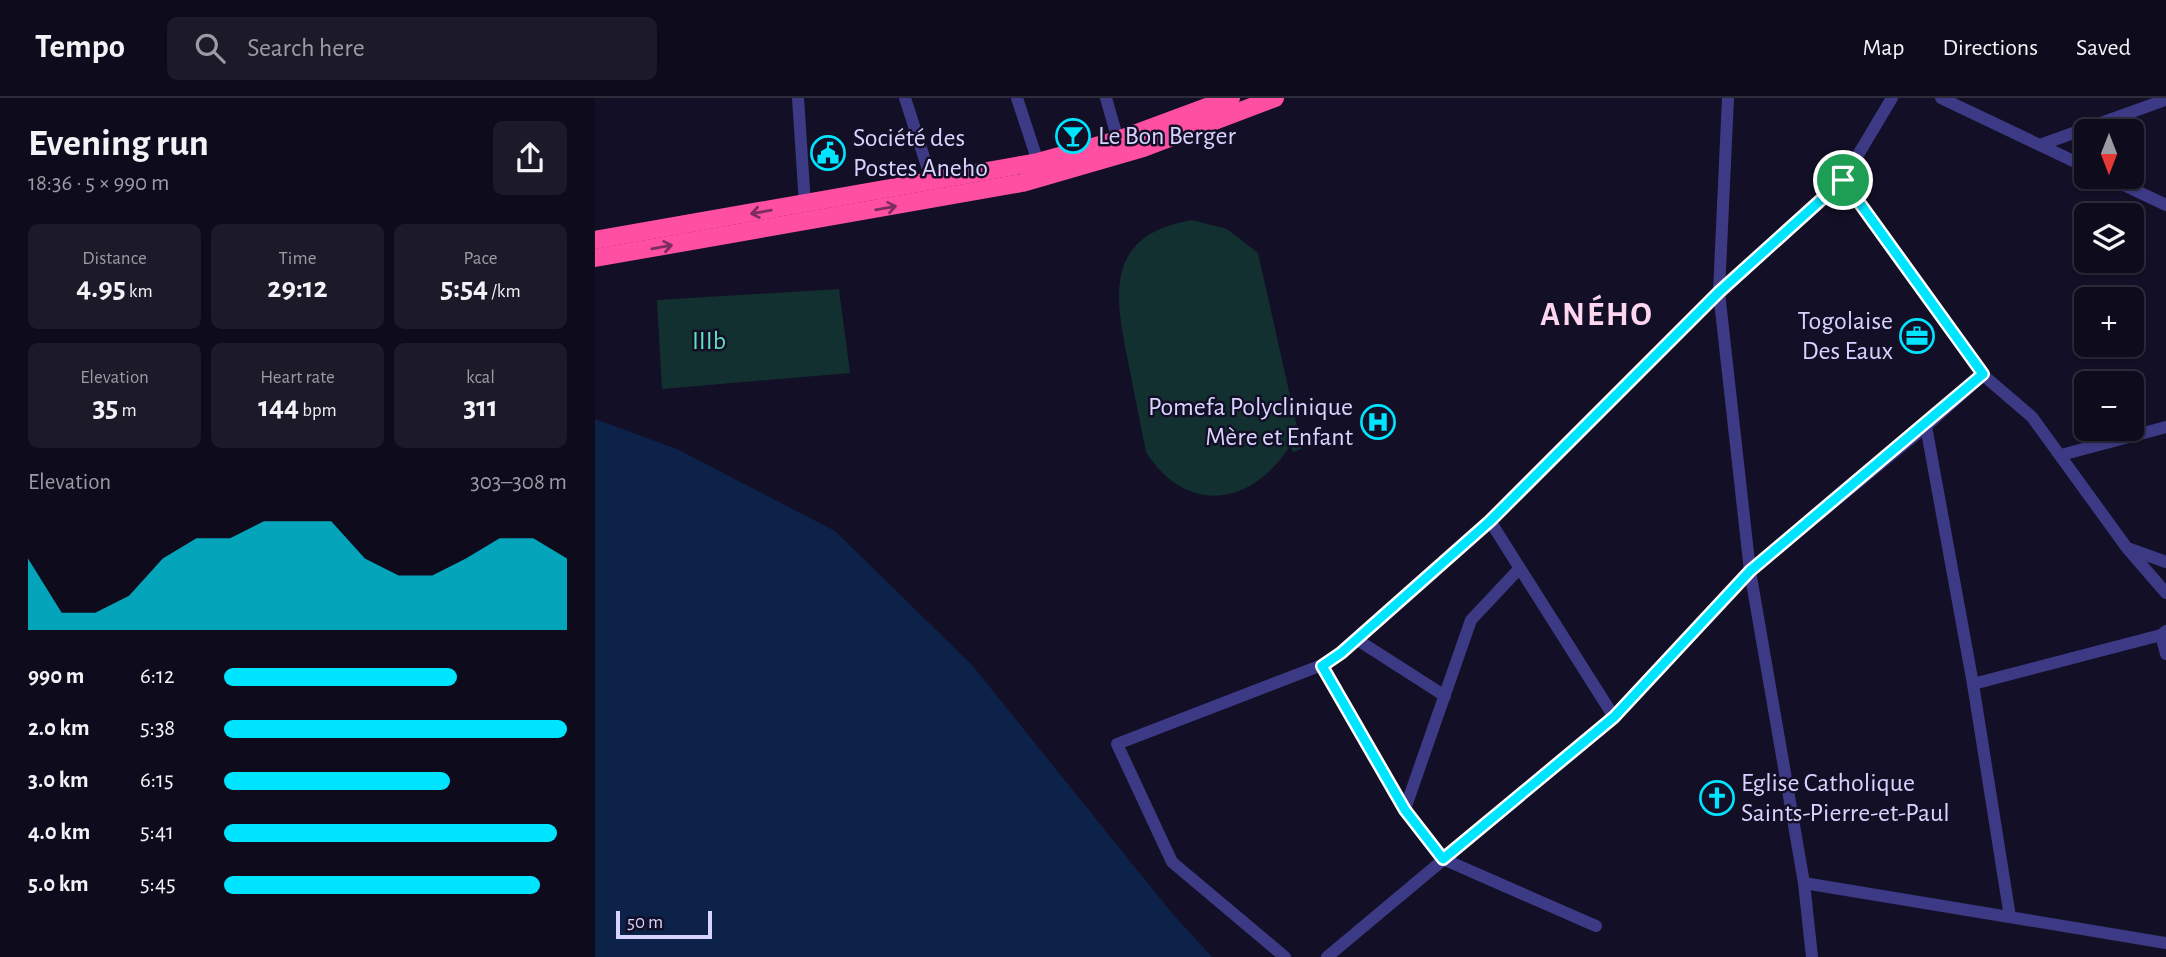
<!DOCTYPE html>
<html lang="en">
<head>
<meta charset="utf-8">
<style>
  :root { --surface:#0e0b1c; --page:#1c1929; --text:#f1f3f6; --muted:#9b9ba3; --line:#2e2b3b; --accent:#00e5ff }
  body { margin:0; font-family:"Alegreya Sans",sans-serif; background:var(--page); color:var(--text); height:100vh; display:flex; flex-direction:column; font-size:26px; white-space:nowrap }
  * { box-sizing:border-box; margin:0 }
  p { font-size:23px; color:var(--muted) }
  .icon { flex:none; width:38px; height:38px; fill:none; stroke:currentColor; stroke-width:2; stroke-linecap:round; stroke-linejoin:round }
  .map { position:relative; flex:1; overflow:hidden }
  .side { display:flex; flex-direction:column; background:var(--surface); width:595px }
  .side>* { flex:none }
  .needle { width:46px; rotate:180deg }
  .tools { position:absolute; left:1479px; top:21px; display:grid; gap:14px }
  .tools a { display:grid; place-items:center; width:70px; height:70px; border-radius:10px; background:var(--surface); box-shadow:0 2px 5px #0004,0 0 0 2px var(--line); font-size:35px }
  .scale { position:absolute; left:21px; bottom:18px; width:96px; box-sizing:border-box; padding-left:7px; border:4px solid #d9d4ff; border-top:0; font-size:19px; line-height:24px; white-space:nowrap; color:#d9d4ff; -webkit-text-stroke:5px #130f26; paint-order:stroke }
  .pin { position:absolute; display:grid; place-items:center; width:60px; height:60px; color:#fff; margin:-30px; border:4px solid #fff; border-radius:50%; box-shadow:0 2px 7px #0007 }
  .round { display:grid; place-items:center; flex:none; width:74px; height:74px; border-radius:10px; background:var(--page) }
  .overview { display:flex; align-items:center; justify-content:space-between; height:119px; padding:0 28px }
  h1 { font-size:38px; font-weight:700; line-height:52px }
  .figures { display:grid; grid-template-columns:repeat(3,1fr); gap:10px; height:119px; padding:7px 28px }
  .figures div { display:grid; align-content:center; border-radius:10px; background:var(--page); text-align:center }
  .figures b { font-size:30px; font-weight:700 }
  .figures small { font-size:19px; font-weight:400 }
  .figures p { font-size:19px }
  .chart { height:196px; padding:14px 28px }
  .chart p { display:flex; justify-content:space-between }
  .chart svg { width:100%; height:126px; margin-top:7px; fill:var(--accent); opacity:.7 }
  ul { padding:0 28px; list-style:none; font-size:23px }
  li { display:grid; grid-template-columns:112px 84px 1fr; align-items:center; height:52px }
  li i { height:18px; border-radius:9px; background:var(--accent) }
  header { display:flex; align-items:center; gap:42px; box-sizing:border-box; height:98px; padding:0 35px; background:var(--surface); border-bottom:2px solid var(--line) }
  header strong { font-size:33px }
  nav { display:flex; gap:38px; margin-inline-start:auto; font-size:24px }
  .search { width:490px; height:63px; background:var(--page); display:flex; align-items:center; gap:18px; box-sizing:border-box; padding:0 24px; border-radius:10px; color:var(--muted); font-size:26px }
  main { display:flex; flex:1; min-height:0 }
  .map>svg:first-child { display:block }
  .green { fill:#12302f }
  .water { fill:#0c2248 }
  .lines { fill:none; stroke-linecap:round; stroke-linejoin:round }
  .minor { stroke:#3d3a85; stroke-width:12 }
  .highway { stroke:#ff4fa3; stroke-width:18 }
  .oneway { stroke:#7d2c5e }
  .route-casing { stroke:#fff; stroke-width:14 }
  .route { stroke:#00e5ff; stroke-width:9 }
  .labels { text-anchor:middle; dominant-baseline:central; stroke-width:5; stroke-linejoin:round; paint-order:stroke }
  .poi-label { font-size:26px; fill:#d9d4ff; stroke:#130f26; text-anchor:start }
  .park-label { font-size:26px; fill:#5fe0c0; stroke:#130f26 }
  .district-label { font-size:33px; font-weight:bold; letter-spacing:2px; fill:#ffd6f0; stroke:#130f26 }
</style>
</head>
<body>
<header>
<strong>Tempo</strong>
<div class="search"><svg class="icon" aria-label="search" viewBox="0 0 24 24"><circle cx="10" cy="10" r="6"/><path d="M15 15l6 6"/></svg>Search here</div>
<nav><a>Map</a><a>Directions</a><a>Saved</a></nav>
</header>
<main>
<section class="side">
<div class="overview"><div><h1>Evening run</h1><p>18:36 · 5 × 990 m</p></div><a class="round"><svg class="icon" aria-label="share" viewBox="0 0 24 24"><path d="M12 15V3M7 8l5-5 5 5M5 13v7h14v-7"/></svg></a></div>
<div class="figures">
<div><p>Distance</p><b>4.95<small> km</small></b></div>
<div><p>Time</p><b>29:12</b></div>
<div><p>Pace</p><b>5:54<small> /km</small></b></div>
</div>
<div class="figures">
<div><p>Elevation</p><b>35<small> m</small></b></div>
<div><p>Heart rate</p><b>144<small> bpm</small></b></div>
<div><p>kcal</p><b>311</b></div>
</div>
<div class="chart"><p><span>Elevation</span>303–308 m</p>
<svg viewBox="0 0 160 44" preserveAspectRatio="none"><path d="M0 44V19L10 38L20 38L30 32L40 19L50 12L60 12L70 6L80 6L90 6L100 19L110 25L120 25L130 19L140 12L150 12L160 19V44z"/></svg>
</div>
<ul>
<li><b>990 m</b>6:12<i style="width:68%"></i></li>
<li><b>2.0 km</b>5:38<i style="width:100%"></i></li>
<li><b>3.0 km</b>6:15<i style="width:66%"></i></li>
<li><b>4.0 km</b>5:41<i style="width:97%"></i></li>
<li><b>5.0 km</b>5:45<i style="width:92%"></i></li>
</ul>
</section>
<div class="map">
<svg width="1571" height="859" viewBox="0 0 1571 859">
  <rect width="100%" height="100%" fill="#130f26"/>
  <!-- green -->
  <g class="green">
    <path d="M597,122l35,9 31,24 44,196 -9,3 -3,-6c-38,60 -103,70 -144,6 -6,-30 -12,-60 -18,-91 -14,-68 -23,-126 64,-141z"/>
    <polygon points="244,191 255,275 67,291 62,202"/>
  </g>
  <!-- water -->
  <polygon class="water" points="0,321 84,352 240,433 377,567 576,814 617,859 0,859"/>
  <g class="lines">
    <!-- minor -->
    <g class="minor">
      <polyline points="203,0 210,106"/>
      <polyline points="310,0 337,84"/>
      <polyline points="422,0 443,64"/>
      <polyline points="511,0 523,42"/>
      <polyline points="1133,0 1124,194 1155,473 1209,785 1217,859"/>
      <polyline points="1346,0 1491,69"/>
      <polyline points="1445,47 1567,3"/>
      <polyline points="1512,79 1571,107"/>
      <polyline points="1248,82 1388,277 1437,319 1532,450 1571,495"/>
      <polyline points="1388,277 1331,328 1378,586 1415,819"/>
      <polyline points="1466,357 1571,329"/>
      <polyline points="895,423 1019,619"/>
      <polyline points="1535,451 1571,464"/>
      <polyline points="1571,533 1566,537 1571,556"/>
      <polyline points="761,541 850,598"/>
      <polyline points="727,567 810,711 848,761 1001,828"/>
      <polyline points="1378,586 1566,537"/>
      <polyline points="810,711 876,522 924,471"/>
      <polyline points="1209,785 1571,845"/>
      <polyline points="690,859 577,764 522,646 727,567 746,555 895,423 1124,194 1248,82 1297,0"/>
      <polyline points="732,859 1019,619 1155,473 1331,328"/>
    </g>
    <!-- highway -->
    <g class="highway">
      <polyline points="0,142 443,64 523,42 636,0"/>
      <polyline points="0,160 427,85 548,50 680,0"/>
    </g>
  </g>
  <!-- one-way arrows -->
  <defs><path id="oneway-shaft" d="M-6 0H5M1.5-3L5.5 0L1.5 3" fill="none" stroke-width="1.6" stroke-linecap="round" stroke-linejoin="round" transform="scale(1.75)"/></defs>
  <g class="oneway">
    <use href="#oneway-shaft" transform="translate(291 110) rotate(-10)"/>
    <use href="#oneway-shaft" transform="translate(166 114) rotate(170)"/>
    <use href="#oneway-shaft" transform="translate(67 149) rotate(-10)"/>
  </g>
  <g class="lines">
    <!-- route casing -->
    <g class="route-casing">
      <polygon id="route" points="1248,82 1388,276 1155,473 1019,619 848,761 810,712 727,568 746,555 895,423 1124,194"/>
    </g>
    <!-- route -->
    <use href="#route" class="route"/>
  </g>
  <!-- icons -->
  <defs>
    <g id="bar-ring" transform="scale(1.75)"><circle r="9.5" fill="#130f26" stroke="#00e5ff" stroke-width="1.5"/><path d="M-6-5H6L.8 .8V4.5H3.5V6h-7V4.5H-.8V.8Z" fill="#00e5ff"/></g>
    <g id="civic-ring" transform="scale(1.75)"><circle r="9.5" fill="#130f26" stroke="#00e5ff" stroke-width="1.5"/><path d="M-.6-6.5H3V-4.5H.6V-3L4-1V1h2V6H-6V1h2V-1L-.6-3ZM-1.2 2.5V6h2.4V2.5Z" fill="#00e5ff"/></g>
    <g id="office-ring" transform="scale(1.75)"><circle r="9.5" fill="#130f26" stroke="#00e5ff" stroke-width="1.5"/><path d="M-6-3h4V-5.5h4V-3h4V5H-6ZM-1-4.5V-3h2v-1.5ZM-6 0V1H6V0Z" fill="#00e5ff"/></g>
    <g id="hospital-ring" transform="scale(1.75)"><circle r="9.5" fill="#130f26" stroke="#00e5ff" stroke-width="1.5"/><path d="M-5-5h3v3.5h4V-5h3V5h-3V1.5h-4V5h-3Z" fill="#00e5ff"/></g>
    <g id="church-ring" transform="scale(1.75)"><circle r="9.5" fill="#130f26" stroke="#00e5ff" stroke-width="1.5"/><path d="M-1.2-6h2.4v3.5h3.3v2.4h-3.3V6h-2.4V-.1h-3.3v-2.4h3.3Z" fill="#00e5ff"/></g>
  </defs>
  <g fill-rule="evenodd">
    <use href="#bar-ring" x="478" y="38"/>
    <use href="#civic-ring" x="233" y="55"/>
    <use href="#office-ring" x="1322" y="238"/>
    <use href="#hospital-ring" x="783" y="324"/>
    <use href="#church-ring" x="1122" y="700"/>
  </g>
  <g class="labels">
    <!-- poi labels -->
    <g class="poi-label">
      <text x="503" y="38">Le Bon Berger</text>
      <text x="258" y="40">Société des<tspan x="258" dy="30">Postes Aneho</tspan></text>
      <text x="1298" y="223" text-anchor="end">Togolaise<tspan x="1298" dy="30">Des Eaux</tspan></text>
      <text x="758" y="309" text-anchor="end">Pomefa Polyclinique<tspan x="758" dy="30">Mère et Enfant</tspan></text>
      <text x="1146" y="685">Eglise Catholique<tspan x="1146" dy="30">Saints-Pierre-et-Paul</tspan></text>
    </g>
    <!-- park labels -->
    <g class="park-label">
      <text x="114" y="243">IIIb</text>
    </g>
    <!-- district labels -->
    <g class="district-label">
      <text x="1002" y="217">ANÉHO</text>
    </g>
  </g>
</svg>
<div class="tools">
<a><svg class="needle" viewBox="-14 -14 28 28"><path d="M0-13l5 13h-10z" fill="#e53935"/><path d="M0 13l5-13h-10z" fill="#9b9ba3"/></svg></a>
<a><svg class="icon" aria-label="layers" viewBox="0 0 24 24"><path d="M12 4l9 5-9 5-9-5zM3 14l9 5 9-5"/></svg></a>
<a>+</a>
<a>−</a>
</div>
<div class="scale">50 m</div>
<div class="pin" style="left:1248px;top:82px;background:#1e9e55"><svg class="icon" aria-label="arrive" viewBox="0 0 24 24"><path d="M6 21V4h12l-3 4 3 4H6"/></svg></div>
</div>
</main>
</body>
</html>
